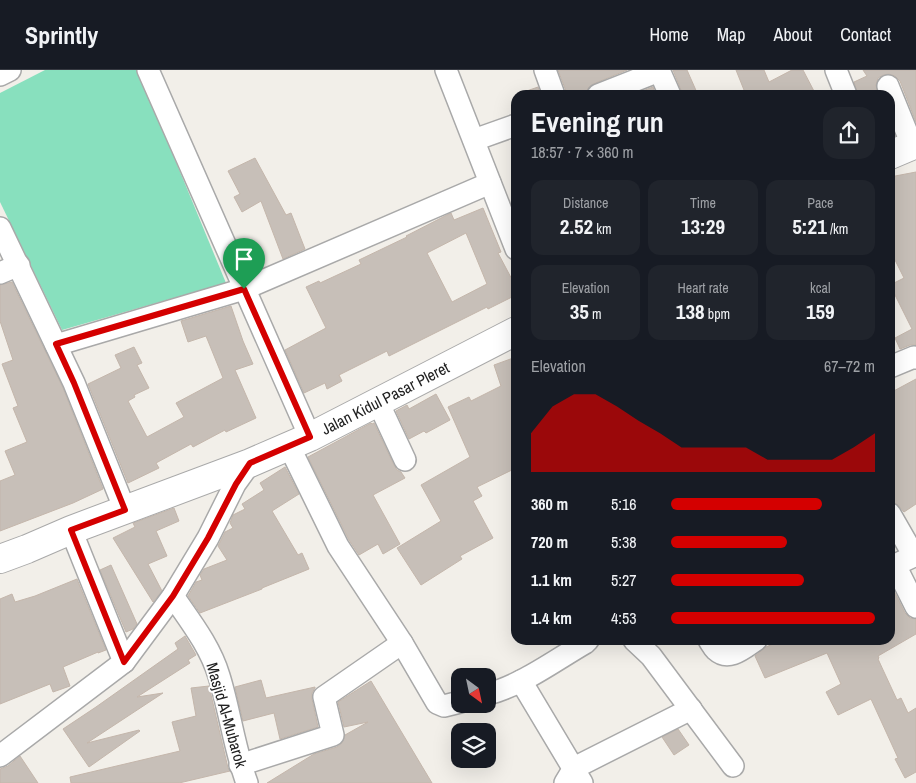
<!DOCTYPE html>
<html lang="en">
<head>
<meta charset="utf-8">
<style>
  :root { --surface:#171b24; --page:#20242c; --text:#f1f3f6; --muted:#9ea1a6; --line:#363941; --accent:#d40000 }
  body { margin:0; font-family:"Archivo Narrow",sans-serif; background:var(--page); color:var(--text); height:100vh; display:flex; flex-direction:column; font-size:19px; white-space:nowrap }
  * { box-sizing:border-box; margin:0 }
  p { font-size:16px; color:var(--muted) }
  .icon { flex:none; width:28px; height:28px; fill:none; stroke:currentColor; stroke-width:2; stroke-linecap:round; stroke-linejoin:round }
  .map { position:relative; flex:1; overflow:hidden }
  .panel { position:absolute; left:511px; top:20px; width:384px; height:555px; display:flex; flex-direction:column; background:var(--surface); border-radius:15px; box-shadow:0 5px 20px #0002 }
  .panel>* { flex:none }
  .needle { width:32px; rotate:147deg }
  .buttons { position:absolute; left:451px; top:598px; display:grid; gap:10px }
  .buttons a { display:grid; place-items:center; width:45px; height:45px; border-radius:10px; background:var(--surface); box-shadow:0 5px 20px #0002; font-size:25px }
  .pin { position:absolute; display:grid; place-items:center; width:42px; height:42px; color:#fff; margin:-51px -21px; border-radius:50% 50% 50% 0; rotate:-45deg; box-shadow:0 0 5px #0007 }
  .pin .icon { rotate:45deg }
  .round { display:grid; place-items:center; flex:none; width:52px; height:52px; border-radius:15px; background:var(--page) }
  .overview { display:flex; align-items:center; justify-content:space-between; height:85px; padding:0 20px }
  h1 { font-size:28px; font-weight:700; line-height:38px }
  .metrics { display:grid; grid-template-columns:repeat(3,1fr); gap:8px; height:85px; padding:5px 20px }
  .metrics div { display:grid; align-content:center; border-radius:12px; background:var(--page); text-align:center }
  .metrics b { font-size:21px; font-weight:700 }
  .metrics small { font-size:14px; font-weight:400 }
  .metrics p { font-size:14px }
  .chart { height:140px; padding:10px 20px }
  .chart p { display:flex; justify-content:space-between }
  .chart svg { width:100%; height:90px; margin-top:5px; fill:var(--accent); opacity:.7 }
  ul { padding:0 20px; list-style:none; font-size:16px }
  li { display:grid; grid-template-columns:80px 60px 1fr; align-items:center; height:38px }
  li i { height:12px; border-radius:6px; background:var(--accent) }
  header { display:flex; align-items:center; gap:30px; box-sizing:border-box; height:70px; padding:0 25px; background:var(--surface); border-bottom:1px solid var(--line) }
  header strong { font-size:24px }
  nav { display:flex; gap:28px; margin-inline-start:auto; font-size:18px }
  .map>svg:first-child { display:block }
  .pitch { fill:#88e0be }
  .building { fill:#c7bfb8; stroke:#c4b6ab; fill-rule:evenodd }
  .lines { fill:none; stroke-linecap:round; stroke-linejoin:round }
  .minor-casing { stroke:#a9a9a9; stroke-width:24 }
  .tertiary-casing { stroke:#a9a9a9; stroke-width:30 }
  .minor { stroke:#fff; stroke-width:21 }
  .tertiary { stroke:#fff; stroke-width:28 }
  .route-casing { stroke:#fff; stroke-width:10 }
  .route { stroke:#d40000; stroke-width:6 }
  .labels { text-anchor:middle; dominant-baseline:central; stroke-width:4; stroke-linejoin:round; paint-order:stroke }
  .street-label { font-size:16px; fill:#222; stroke:#fff }
</style>
</head>
<body>
<header>
<strong>Sprintly</strong>
<nav><a>Home</a><a>Map</a><a>About</a><a>Contact</a></nav>
</header>
<div class="map">
<svg width="916" height="713" viewBox="0 0 916 713">
  <rect width="100%" height="100%" fill="#f2efe9"/>
  <!-- pitch -->
  <polygon class="pitch" points="45,0 138,0 226,213 62,260 0,132 0,23"/>
  <!-- building -->
  <g class="building">
    <polygon points="558,0 627,0 593,14 588,18 586,25 566,25 566,21"/>
    <polygon points="673,0 687,0 698,25 682,25 681,20"/>
    <polygon points="736,0 764,0 769,12 792,0 803,0 816,25 746,25"/>
    <polygon points="863,0 916,0 916,52 900,11 895,6 889,4 883,5 878,8 876,15 878,25 858,25 854,12 867,6"/>
    <polygon points="538,17 541,25 521,25 521,23"/>
    <polygon points="653,17 656,25 632,25"/>
    <polygon points="255,88 286,145 291,143 305,179 283,189 261,131 242,142 234,127 240,124 228,101"/>
    <polygon points="916,102 916,275 910,275 900,279 895,268 912,259 890,215 904,208 890,180 890,107"/>
    <path d="M483,138l18,44 -3,1 18,34v8l-28,14 -1,-2 -98,49 -2,-5 -48,24 3,6 -15,8 -2,-6 -21,10 -19,-43 41,-22 -20,-41 13,-6 1,2 41,-19 -2,-4 48,-23 -1,-1 39,-20 6,-3 3,7zM466,163l21,51 -35,18 -25,-49z"/>
    <polygon points="12,212 63,318 103,419 73,433 0,461 0,411 15,405 5,381 27,372 13,338 18,336 2,294 13,290 0,251 0,215"/>
    <polygon points="231,236 243,271 253,294 235,300 256,348 226,362 225,360 193,377 191,374 156,393 159,398 128,413 88,314 121,298 115,285 134,277 142,293 137,295 149,318 134,325 135,327 128,331 147,367 184,347 176,333 223,308 206,266 188,272 181,251"/>
    <polygon points="516,287 516,398 477,417 482,426 473,431 493,468 460,486 462,489 421,515 397,478 441,451 421,415 470,387 448,337 469,327 471,331 501,316 494,295"/>
    <polygon points="916,309 916,434 904,442 897,434 890,432 890,323"/>
    <polygon points="436,324 450,350 426,363 424,361 409,369 396,341 407,335 409,339"/>
    <polygon points="371,353 372,354 374,353 394,395 397,400 401,402 405,408 373,425 400,474 383,484 378,474 359,485 349,470 308,387"/>
    <polygon points="285,397 299,424 272,441 298,485 302,483 309,499 262,518 262,519 200,543 188,526 196,512 202,510 200,505 204,499 227,490 218,476 225,462 233,458 230,453 233,445 245,439 242,434 264,420 260,413"/>
    <polygon points="174,438 179,451 156,461 167,486 148,494 162,521 153,532 113,468 135,457 133,453"/>
    <polygon points="111,495 137,554 133,559 126,562 100,500"/>
    <polygon points="77,509 106,580 98,583 98,582 63,597 70,616 53,622 50,614 0,634 0,529 12,524 15,532 35,526"/>
    <polygon points="890,513 905,543 910,548 916,549 916,564 878,586 879,588 878,589 897,630 901,628 908,643 916,638 916,702 905,708 895,689 898,688 871,629 838,645 826,622 841,614 827,583 765,608 755,586 766,577 782,570 890,570"/>
    <polygon points="185,566 196,585 188,590 190,593 137,627 163,623 87,673 139,660 140,661 89,697 63,659 96,637 178,579 175,573"/>
    <polygon points="261,610 266,628 315,617 315,618 312,623 312,629 318,657 280,669 274,643 243,651 235,617"/>
    <polygon points="371,611 432,713 267,713 314,684 337,677 342,673 345,665 368,652 344,657 338,632"/>
    <polygon points="209,616 228,698 230,701 179,713 71,713 70,707 180,681 172,652 196,646 191,618"/>
    <polygon points="678,659 689,675 674,685 662,667"/>
    <polygon points="20,686 38,713 0,713 0,699 8,696"/>
  </g>
  <g class="lines">
    <!-- minor casing -->
    <g class="minor-casing">
      <g id="minor">
        <polyline points="148,0 310,367"/>
        <polyline points="446,0 516,179"/>
        <polyline points="545,0 554,25"/>
        <polyline points="659,0 670,25"/>
        <polyline points="836,0 846,25"/>
        <polyline points="0,5 10,0"/>
        <polyline points="888,16 912,75"/>
        <polyline points="598,25 659,1"/>
        <polyline points="474,70 516,55"/>
        <polyline points="0,158 74,313 125,440"/>
        <polyline points="0,203 19,195"/>
        <polyline points="56,275 244,219 490,113"/>
        <polyline points="890,297 914,287 916,288"/>
        <polyline points="378,332 405,390"/>
        <polyline points="289,376 338,476 402,573 437,633 444,636 460,632"/>
        <polyline points="890,444 914,486"/>
        <polyline points="71,460 124,592"/>
        <polyline points="916,485 895,495 916,537"/>
        <path d="M173,526c17,25 37,50 46,80 11,35 15,72 28,107"/>
        <polyline points="634,570 651,586 733,696"/>
        <path d="M709,570c2,3 4,7 7,10 13,12 28,-2 40,-10"/>
        <polyline points="521,611 582,713"/>
        <path d="M488,624c34,-9 66,-33 97,-51l3,-3"/>
        <polyline points="0,686 124,592 173,526 208,468 235,414 250,393"/>
        <polyline points="240,695 333,665 324,627 402,573"/>
        <polyline points="565,713 574,698 691,639"/>
      </g>
    </g>
    <!-- tertiary casing -->
    <g class="tertiary-casing">
      <g id="tertiary">
        <polyline points="890,85 916,74"/>
        <polyline points="0,489 27,479 71,460 250,393 310,367 516,261"/>
      </g>
    </g>
    <!-- minor -->
    <use href="#minor" class="minor"/>
    <!-- tertiary -->
    <use href="#tertiary" class="tertiary"/>
  </g>
  <g class="lines">
    <!-- route casing -->
    <g class="route-casing">
      <polygon id="route" points="244,219 310,367 250,393 236,414 208,468 173,526 124,592 71,460 125,440 74,313 56,274"/>
    </g>
    <!-- route -->
    <use href="#route" class="route"/>
  </g>
  <g class="labels">
    <!-- street labels -->
    <g class="street-label">
      <text transform="translate(385 328) rotate(-27)">Jalan Kidul Pasar Pleret</text>
      <text transform="translate(227 645) rotate(74)">Masjid Al-Mubarok</text>
    </g>
  </g>
</svg>
<div class="buttons">
<a><svg class="needle" viewBox="-14 -14 28 28"><path d="M0-13l5 13h-10z" fill="#e53935"/><path d="M0 13l5-13h-10z" fill="#9ea1a6"/></svg></a>
<a><svg class="icon" aria-label="layers" viewBox="0 0 24 24"><path d="M12 4l9 5-9 5-9-5zM3 14l9 5 9-5"/></svg></a>
</div>
<div class="pin" style="left:244px;top:219px;background:#1e9e55"><svg class="icon" aria-label="arrive" viewBox="0 0 24 24"><path d="M6 21V4h12l-3 4 3 4H6"/></svg></div>
<section class="panel">
<div class="overview"><div><h1>Evening run</h1><p>18:57 · 7 × 360 m</p></div><a class="round"><svg class="icon" aria-label="share" viewBox="0 0 24 24"><path d="M12 15V3M7 8l5-5 5 5M5 13v7h14v-7"/></svg></a></div>
<div class="metrics">
<div><p>Distance</p><b>2.52<small> km</small></b></div>
<div><p>Time</p><b>13:29</b></div>
<div><p>Pace</p><b>5:21<small> /km</small></b></div>
</div>
<div class="metrics">
<div><p>Elevation</p><b>35<small> m</small></b></div>
<div><p>Heart rate</p><b>138<small> bpm</small></b></div>
<div><p>kcal</p><b>159</b></div>
</div>
<div class="chart"><p><span>Elevation</span>67–72 m</p>
<svg viewBox="0 0 160 44" preserveAspectRatio="none"><path d="M0 44V25L10 12L20 6L30 6L40 12L50 19L60 25L70 32L80 32L90 32L100 32L110 38L120 38L130 38L140 38L150 32L160 25V44z"/></svg>
</div>
<ul>
<li><b>360 m</b>5:16<i style="width:74%"></i></li>
<li><b>720 m</b>5:38<i style="width:57%"></i></li>
<li><b>1.1 km</b>5:27<i style="width:65%"></i></li>
<li><b>1.4 km</b>4:53<i style="width:100%"></i></li>
</ul>
</section>
</div>
</body>
</html>
